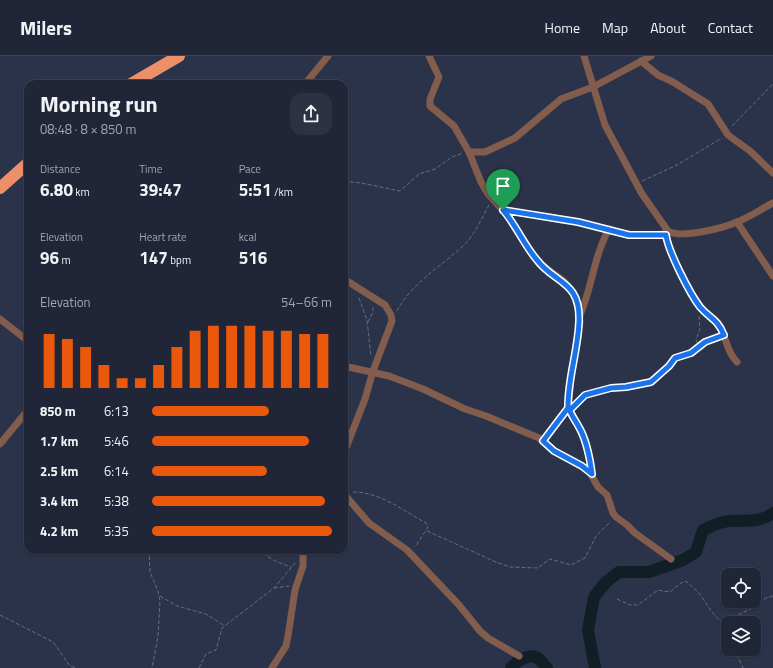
<!DOCTYPE html>
<html lang="en">
<head>
<meta charset="utf-8">
<style>
  :root { --surface:#202637; --page:#2d3242; --text:#f1f3f6; --muted:#a2a5ad; --line:#3d4352; --accent:#ea580c }
  body { margin:0; font-family:"Titillium Web",sans-serif; background:var(--page); color:var(--text); height:100vh; display:flex; flex-direction:column; font-size:15px; white-space:nowrap }
  * { box-sizing:border-box; margin:0 }
  p { font-size:13px; color:var(--muted) }
  .icon { flex:none; width:22px; height:22px; fill:none; stroke:currentColor; stroke-width:2; stroke-linecap:round; stroke-linejoin:round }
  .map { position:relative; flex:1; overflow:hidden }
  .side { position:absolute; left:24px; top:24px; width:324px; height:474px; display:flex; flex-direction:column; background:var(--surface); border-radius:12px; box-shadow:0 1px 3px #0004,0 0 0 1px var(--line) }
  .side>* { flex:none }
  .tools { position:absolute; left:721px; top:512px; display:grid; gap:8px }
  .tools a { display:grid; place-items:center; width:40px; height:40px; border-radius:8px; background:var(--surface); box-shadow:0 1px 3px #0004,0 0 0 1px var(--line); font-size:20px }
  .pin { position:absolute; display:grid; place-items:center; width:34px; height:34px; color:#fff; margin:-41px -17px; border-radius:50% 50% 50% 0; rotate:-45deg; box-shadow:0 0 4px #0007 }
  .pin .icon { rotate:45deg }
  .round { display:grid; place-items:center; flex:none; width:42px; height:42px; border-radius:12px; background:var(--page) }
  .head { display:flex; align-items:center; justify-content:space-between; height:68px; padding:0 16px }
  h1 { font-size:22px; font-weight:700; line-height:30px }
  .figures { display:grid; grid-template-columns:repeat(3,1fr); gap:6px; height:68px; padding:4px 16px }
  .figures div { display:grid; align-content:center }
  .figures b { font-size:17px; font-weight:700 }
  .figures small { font-size:11px; font-weight:400 }
  .figures p { font-size:11px }
  .chart { height:112px; padding:8px 16px }
  .chart p { display:flex; justify-content:space-between }
  .chart svg { width:100%; height:72px; margin-top:4px; stroke:var(--accent); stroke-width:6 }
  ul { padding:0 16px; list-style:none; font-size:13px }
  li { display:grid; grid-template-columns:64px 48px 1fr; align-items:center; height:30px }
  li i { height:10px; border-radius:5px; background:var(--accent) }
  header { display:flex; align-items:center; gap:24px; box-sizing:border-box; height:56px; padding:0 20px; background:var(--surface); border-bottom:1px solid var(--line) }
  header strong { font-size:19px }
  nav { display:flex; gap:22px; margin-inline-start:auto; font-size:14px }
  .map>svg:first-child { display:block }
  .lines { fill:none; stroke-linecap:round; stroke-linejoin:round }
  .river { stroke:#0f1f25; stroke-width:12 }
  .path { stroke:#656d81; stroke-width:1; stroke-dasharray:4 2; stroke-linecap:butt }
  .street { stroke:#825c4c; stroke-width:7 }
  .highway { stroke:#ed8f68; stroke-width:12 }
  .route-casing { stroke:#fff; stroke-width:8 }
  .route { stroke:#1a73e8; stroke-width:5 }
</style>
</head>
<body>
<header>
<strong>Milers</strong>
<nav><a>Home</a><a>Map</a><a>About</a><a>Contact</a></nav>
</header>
<div class="map">
<svg width="773" height="612" viewBox="0 0 773 612">
  <rect width="100%" height="100%" fill="#2a3349"/>
  <g class="lines">
    <!-- river -->
    <g class="river">
      <path d="M511,612c6,-7 20,-17 29,-8 3,2 4,6 7,8"/>
      <path d="M595,612l-7,-38 6,-33 12,-15 13,-10h30l34,-12 13,-8 7,-22c9,-4 18,-9 27,-9 15,-1 30,2 43,-8"/>
    </g>
    <!-- path -->
    <g class="path">
      <polyline points="732,70 773,28"/>
      <polyline points="344,125 361,127 400,135 419,118 435,113 452,101 463,97"/>
      <polyline points="642,125 675,110 722,82"/>
      <polyline points="359,242 367,264 371,301"/>
      <path d="M397,255c14,-27 43,-44 66,-65 11,-10 19,-28 26,-41"/>
      <polyline points="699,260 700,273 696,284 699,291"/>
      <polyline points="368,266 373,256 373,251"/>
      <polyline points="577,346 585,339 611,331 626,331 651,326 669,310 675,303 691,297 705,286 717,281"/>
      <path d="M353,436c27,0 49,18 73,31l2,4 -13,20"/>
      <polyline points="427,475 496,506 510,511 538,512 550,503 571,509 585,502 596,480 611,465"/>
      <polyline points="149,494 150,516 158,535 160,545 158,580 152,612"/>
      <polyline points="258,494 275,505 291,511"/>
      <polyline points="274,532 289,530"/>
      <polyline points="160,540 177,550 206,558 225,570"/>
      <polyline points="617,543 630,549 638,549 658,534 670,536 684,525 687,526 699,537 712,556 721,566 728,581"/>
      <polyline points="0,559 53,586 70,610 76,612"/>
      <polyline points="722,567 754,551 766,542 773,540"/>
      <polyline points="734,593 743,612"/>
      <polyline points="199,612 206,598 216,594 222,572 274,532 296,506"/>
    </g>
    <!-- street -->
    <g class="street">
      <polyline points="429,0 439,21 430,43 430,50 454,70 469,96 481,126 488,138 507,159 538,206 564,225 573,236 578,253 580,266 571,322 568,355 561,360 543,385"/>
      <path d="M584,0l21,69 37,69 26,37c13,8 55,-3 69,-9 13,-5 24,-13 36,-19"/>
      <polyline points="641,5 658,19 673,26 708,48 728,79 750,95 773,117"/>
      <polyline points="305,28 328,0"/>
      <polyline points="469,96 485,96 515,82 561,43 593,31 651,0"/>
      <polyline points="503,154 578,166 629,179 665,179"/>
      <polyline points="737,166 773,220"/>
      <path d="M666,174c-1,17 23,62 34,76 5,7 13,10 18,17 8,12 8,28 19,39"/>
      <polyline points="344,223 385,249 391,259 392,265 373,315 365,343 344,397"/>
      <path d="M580,259c12,-27 14,-60 29,-86"/>
      <polyline points="0,263 28,285"/>
      <polyline points="344,310 389,320 423,333 465,353 486,360 539,382 554,395 589,415 598,431 607,439 613,457 616,461 627,469 635,477 671,503"/>
      <path d="M568,352c14,20 21,43 24,66"/>
      <polyline points="0,388 28,354"/>
      <polyline points="344,438 369,467 407,494 459,549 480,575 488,582 519,600"/>
      <polyline points="272,612 286,590 288,580 295,534 303,510 303,494"/>
    </g>
    <!-- highway -->
    <g class="highway">
      <polyline points="131,28 179,0"/>
      <polyline points="0,132 28,107"/>
    </g>
  </g>
  <g class="lines">
    <!-- route casing -->
    <g class="route-casing">
      <path id="route" d="M503,154c13,15 21,35 34,50 18,24 44,21 42,62 -1,28 -11,56 -11,84 2,8 8,15 12,23 7,13 10,30 12,45l-10,-8 -28,-15 -11,-10 25,-33 2,2 15,-15 26,-7 15,-1 25,-5 18,-16 6,-8 16,-5 14,-11 19,-7c-7,-17 -14,-16 -24,-28 -10,-13 -32,-56 -34,-72h-37l-51,-13 -75,-12"/>
    </g>
    <!-- route -->
    <use href="#route" class="route"/>
  </g>
</svg>
<div class="tools">
<a><svg class="icon" aria-label="locate" viewBox="0 0 24 24"><circle cx="12" cy="12" r="6"/><path d="M12 2v4M12 18v4M2 12h4M18 12h4"/></svg></a>
<a><svg class="icon" aria-label="layers" viewBox="0 0 24 24"><path d="M12 4l9 5-9 5-9-5zM3 14l9 5 9-5"/></svg></a>
</div>
<div class="pin" style="left:503px;top:154px;background:#1e9e55"><svg class="icon" aria-label="arrive" viewBox="0 0 24 24"><path d="M6 21V4h12l-3 4 3 4H6"/></svg></div>
<section class="side">
<div class="head"><div><h1>Morning run</h1><p>08:48 · 8 × 850 m</p></div><a class="round"><svg class="icon" aria-label="share" viewBox="0 0 24 24"><path d="M12 15V3M7 8l5-5 5 5M5 13v7h14v-7"/></svg></a></div>
<div class="figures">
<div><p>Distance</p><b>6.80<small> km</small></b></div>
<div><p>Time</p><b>39:47</b></div>
<div><p>Pace</p><b>5:51<small> /km</small></b></div>
</div>
<div class="figures">
<div><p>Elevation</p><b>96<small> m</small></b></div>
<div><p>Heart rate</p><b>147<small> bpm</small></b></div>
<div><p>kcal</p><b>516</b></div>
</div>
<div class="chart"><p><span>Elevation</span>54–66 m</p>
<svg viewBox="0 0 160 44" preserveAspectRatio="none"><path d="M5 44V11M15 44V14M25 44V19M35 44V30M45 44V38M55 44V38M65 44V30M75 44V19M85 44V9M95 44V6M105 44V6M115 44V6M125 44V9M135 44V9M145 44V11M155 44V11"/></svg>
</div>
<ul>
<li><b>850 m</b>6:13<i style="width:65%"></i></li>
<li><b>1.7 km</b>5:46<i style="width:87%"></i></li>
<li><b>2.5 km</b>6:14<i style="width:64%"></i></li>
<li><b>3.4 km</b>5:38<i style="width:96%"></i></li>
<li><b>4.2 km</b>5:35<i style="width:100%"></i></li>
</ul>
</section>
</div>
</body>
</html>
